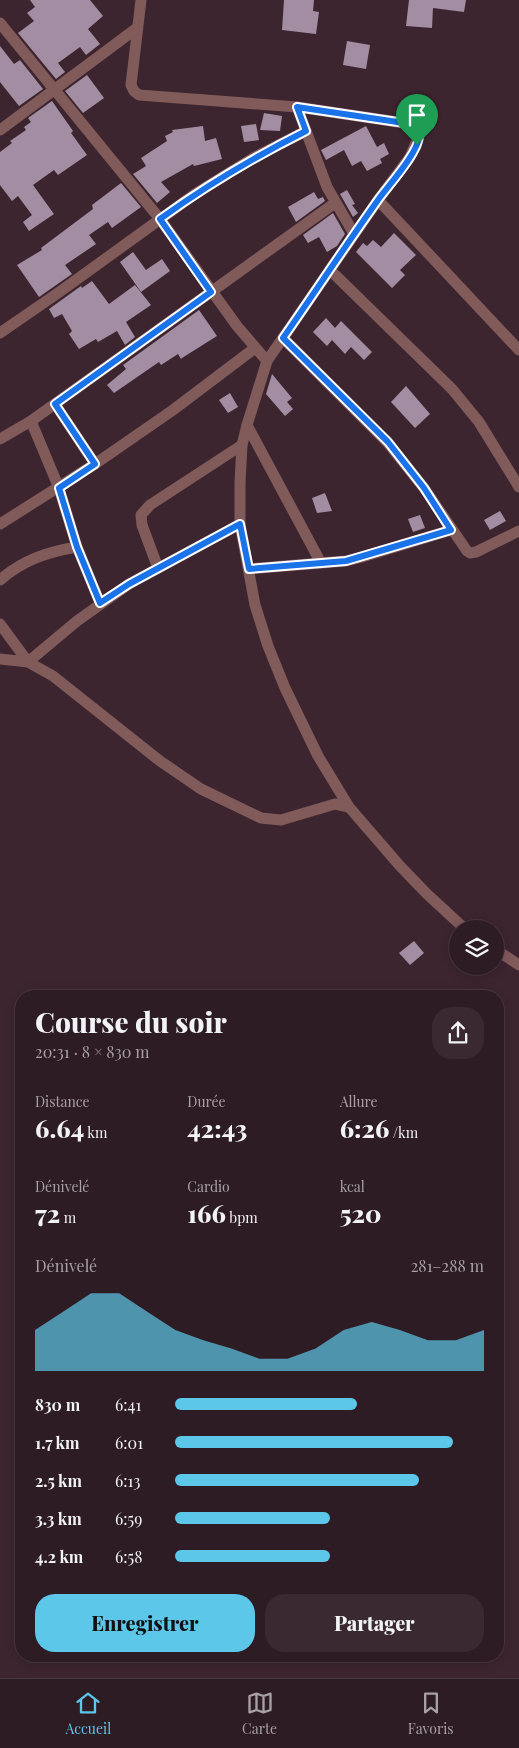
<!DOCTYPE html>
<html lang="fr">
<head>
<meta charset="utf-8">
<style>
  :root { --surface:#2e1c24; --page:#3a2931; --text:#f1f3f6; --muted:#a7a1a6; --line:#493a41; --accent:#5cc7e8 }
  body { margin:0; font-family:"Playfair Display",serif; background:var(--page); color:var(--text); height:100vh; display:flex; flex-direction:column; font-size:19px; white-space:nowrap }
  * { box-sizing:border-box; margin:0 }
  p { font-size:16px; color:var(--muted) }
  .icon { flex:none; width:28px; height:28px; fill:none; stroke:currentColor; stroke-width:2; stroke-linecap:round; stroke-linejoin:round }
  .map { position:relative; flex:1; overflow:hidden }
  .sheet { position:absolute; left:15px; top:990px; width:489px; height:672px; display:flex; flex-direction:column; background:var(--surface); border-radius:20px; box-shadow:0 2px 12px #0003,0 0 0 1px var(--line) }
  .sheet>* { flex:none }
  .controls { position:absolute; left:449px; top:920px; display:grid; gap:10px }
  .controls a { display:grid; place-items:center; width:55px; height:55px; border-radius:50%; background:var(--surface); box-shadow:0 2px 12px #0003,0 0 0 1px var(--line); font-size:25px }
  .pin { position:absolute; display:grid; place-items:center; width:42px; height:42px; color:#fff; margin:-51px -21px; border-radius:50% 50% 50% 0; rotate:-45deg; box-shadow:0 0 5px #0007 }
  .pin .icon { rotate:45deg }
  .round { display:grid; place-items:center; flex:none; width:52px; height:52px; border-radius:20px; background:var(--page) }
  .headline { display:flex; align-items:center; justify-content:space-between; height:85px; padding:0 20px }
  h1 { font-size:28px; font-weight:800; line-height:38px }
  .stats { display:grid; grid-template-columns:repeat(3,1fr); gap:8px; height:85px; padding:5px 20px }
  .stats div { display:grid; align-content:center }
  .stats b { font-size:25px; font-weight:800 }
  .stats small { font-size:14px; font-weight:400 }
  .stats p { font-size:14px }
  .chart { height:140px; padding:10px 20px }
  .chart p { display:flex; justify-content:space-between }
  .chart svg { width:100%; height:90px; margin-top:5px; fill:var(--accent); opacity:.7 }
  .primary-button { display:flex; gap:10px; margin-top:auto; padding:10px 20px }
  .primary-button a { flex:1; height:58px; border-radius:20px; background:var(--accent); color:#111; font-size:20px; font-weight:800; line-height:58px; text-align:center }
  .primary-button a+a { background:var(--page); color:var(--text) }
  ul { padding:0 20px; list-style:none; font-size:16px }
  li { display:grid; grid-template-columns:80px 60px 1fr; align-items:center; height:38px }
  li i { height:12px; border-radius:6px; background:var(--accent) }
  .menu { display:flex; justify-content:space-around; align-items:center; height:70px; border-top:1px solid var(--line); background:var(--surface); font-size:14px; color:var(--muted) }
  .menu a { display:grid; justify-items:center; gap:2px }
  .menu .on { color:var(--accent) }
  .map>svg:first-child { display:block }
  .building { fill:#a28da2 }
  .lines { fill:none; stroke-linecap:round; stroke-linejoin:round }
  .minor { stroke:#815a5a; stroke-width:11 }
  .route-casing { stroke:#fff; stroke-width:10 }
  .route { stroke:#1a73e8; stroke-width:6 }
</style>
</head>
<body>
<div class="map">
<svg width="519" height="1678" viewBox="0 0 519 1678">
  <rect width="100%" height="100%" fill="#3d2530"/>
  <!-- building -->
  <g class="building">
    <polygon points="30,0 90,0 103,16 88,29 100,44 86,55 80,47 58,63 65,72 56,79 18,33 34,21 27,13 35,7"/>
    <polygon points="284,0 314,0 313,11 319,12 316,34 282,30"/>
    <polygon points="409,0 466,0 464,12 433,8 432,28 406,26"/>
    <polygon points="347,41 370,45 366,69 343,65"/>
    <polygon points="0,46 14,64 20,60 43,89 19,106 0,82"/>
    <polygon points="87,75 104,98 83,113 65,91"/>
    <polygon points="52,101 73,131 71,133 87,155 58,175 54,170 33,185 54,214 29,231 23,222 32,215 18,196 12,201 0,185 0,152 12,143 10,141 26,130 24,127 31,122 28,118"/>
    <polygon points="264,113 282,116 280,131 260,130"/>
    <polygon points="256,124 259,140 244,142 241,126"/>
    <polygon points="203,126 205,141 216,138 222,159 194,166 193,164 161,182 170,192 157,203 133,174 146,166 141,158 167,141 165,136 173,132 172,130"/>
    <polygon points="366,126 377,147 384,143 389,154 380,159 382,163 367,171 361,161 352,166 344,150 326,160 321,150"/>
    <polygon points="121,183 141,207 112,228 108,222 89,235 96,244 65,265 72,274 39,297 17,265 42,250 41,248 93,209 92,205"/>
    <polygon points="347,190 355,204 352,205 358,213 353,217 340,194"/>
    <polygon points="314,192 318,199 323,197 325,201 296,222 288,207"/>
    <polygon points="333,213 345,234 337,246 327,252 319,237 308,243 303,235"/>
    <polygon points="394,233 416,255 400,270 405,275 392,288 356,252 363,243 367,246 373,240 381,247"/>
    <polygon points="133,252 146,270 162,259 170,271 141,292 120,262"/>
    <polygon points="92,281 109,304 135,285 151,305 126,322 135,337 125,345 117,331 98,342 96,339 79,349 69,334 72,331 62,314 54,318 49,309 81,286 82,288"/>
    <polygon points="199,310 217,336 182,358 181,359 178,354 161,365 159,362 114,393 107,385 126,369 123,365"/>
    <polygon points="326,318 335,328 341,321 372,352 364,360 351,347 345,354 332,340 327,346 313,332"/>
    <polygon points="272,374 292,398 287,402 293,409 285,416 266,394"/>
    <polygon points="406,386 430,414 415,428 391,402"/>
    <polygon points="230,393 238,407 228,413 219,400"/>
    <polygon points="325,493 332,511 317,513 312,498"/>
    <polygon points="500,511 506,521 490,530 484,520"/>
    <polygon points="420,515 425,528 413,532 408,519"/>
    <polygon points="414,941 424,953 410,965 399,953"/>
  </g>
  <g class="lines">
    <!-- minor -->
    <g class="minor">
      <polyline points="141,0 131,85 134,91 139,95 297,107 411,124 418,131 419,136 410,157 378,200 267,361 247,425 242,445 240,483 240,524 255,605 268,646 285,688 318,756 349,807 400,866 427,894 465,929"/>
      <polyline points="0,23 160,219 237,326 267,361"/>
      <polyline points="0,130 137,28"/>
      <polyline points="306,131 327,187 354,234"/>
      <polyline points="378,200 519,350"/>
      <polyline points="330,270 452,389 479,422 519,487"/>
      <polyline points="0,333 58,293 195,194 255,157 306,131 297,107"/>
      <polyline points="283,338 388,443 424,488 467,551 470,553 476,552 519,531"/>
      <polyline points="55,404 95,464 173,410 255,348"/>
      <polyline points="31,421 59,488 77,547 100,603"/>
      <polyline points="247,425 321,563 346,561 362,557 451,530"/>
      <polyline points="0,439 31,421 335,203"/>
      <polyline points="0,524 95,464"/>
      <polyline points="158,568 142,525 141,515 150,505 242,445"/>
      <polyline points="249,569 321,563"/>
      <path d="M0,580c23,-20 47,-28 77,-33"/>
      <polyline points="0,624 28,662 77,621 129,584 240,524"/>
      <polyline points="0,659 28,662 53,676 160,761 201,789 261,818 281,820 335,804 349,807"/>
      <polyline points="495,949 519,965"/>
    </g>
  </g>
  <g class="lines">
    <!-- route casing -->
    <g class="route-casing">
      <path id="route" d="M297,107l114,17c5,2 8,6 8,12 0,16 -31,50 -41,64 -32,45 -63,92 -95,138l105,104 36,46 27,42 -105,31 -97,8 -9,-45 -111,60 -29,19 -23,-56 -18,-59 36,-24 -40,-60 156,-112 -51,-73c47,-34 94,-62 146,-88z"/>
    </g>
    <!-- route -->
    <use href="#route" class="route"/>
  </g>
</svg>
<div class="controls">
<a><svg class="icon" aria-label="layers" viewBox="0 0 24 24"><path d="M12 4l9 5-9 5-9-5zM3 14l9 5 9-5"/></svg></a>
</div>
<div class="pin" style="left:417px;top:145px;background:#1e9e55"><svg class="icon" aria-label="arrive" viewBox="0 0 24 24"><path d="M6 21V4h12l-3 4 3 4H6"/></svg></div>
<section class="sheet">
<div class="headline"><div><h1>Course du soir</h1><p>20:31 · 8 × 830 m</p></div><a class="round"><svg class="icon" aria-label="share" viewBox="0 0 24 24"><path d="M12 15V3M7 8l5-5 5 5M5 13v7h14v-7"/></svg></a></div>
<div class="stats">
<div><p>Distance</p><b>6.64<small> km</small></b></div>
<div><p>Durée</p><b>42:43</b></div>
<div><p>Allure</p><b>6:26<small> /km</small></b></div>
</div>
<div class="stats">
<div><p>Dénivelé</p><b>72<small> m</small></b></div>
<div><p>Cardio</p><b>166<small> bpm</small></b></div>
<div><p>kcal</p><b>520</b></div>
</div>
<div class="chart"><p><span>Dénivelé</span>281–288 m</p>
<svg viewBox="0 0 160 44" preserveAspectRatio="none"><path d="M0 44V24L10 15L20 6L30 6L40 15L50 24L60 29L70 33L80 38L90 38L100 33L110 24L120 20L130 24L140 29L150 29L160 24V44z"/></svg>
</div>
<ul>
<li><b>830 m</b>6:41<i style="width:59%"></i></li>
<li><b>1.7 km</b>6:01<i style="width:90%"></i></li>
<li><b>2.5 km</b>6:13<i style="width:79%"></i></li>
<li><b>3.3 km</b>6:59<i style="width:50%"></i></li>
<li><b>4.2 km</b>6:58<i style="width:50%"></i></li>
</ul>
<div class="primary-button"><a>Enregistrer</a><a>Partager</a></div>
</section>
</div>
<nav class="menu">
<a class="on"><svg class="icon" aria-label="home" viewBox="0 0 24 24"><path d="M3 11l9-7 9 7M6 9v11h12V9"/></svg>Accueil</a>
<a><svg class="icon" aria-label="map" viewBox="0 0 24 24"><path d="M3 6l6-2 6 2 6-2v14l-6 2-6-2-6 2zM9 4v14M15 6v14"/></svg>Carte</a>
<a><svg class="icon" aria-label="saved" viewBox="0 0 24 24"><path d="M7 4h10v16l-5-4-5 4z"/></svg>Favoris</a>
</nav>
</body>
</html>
